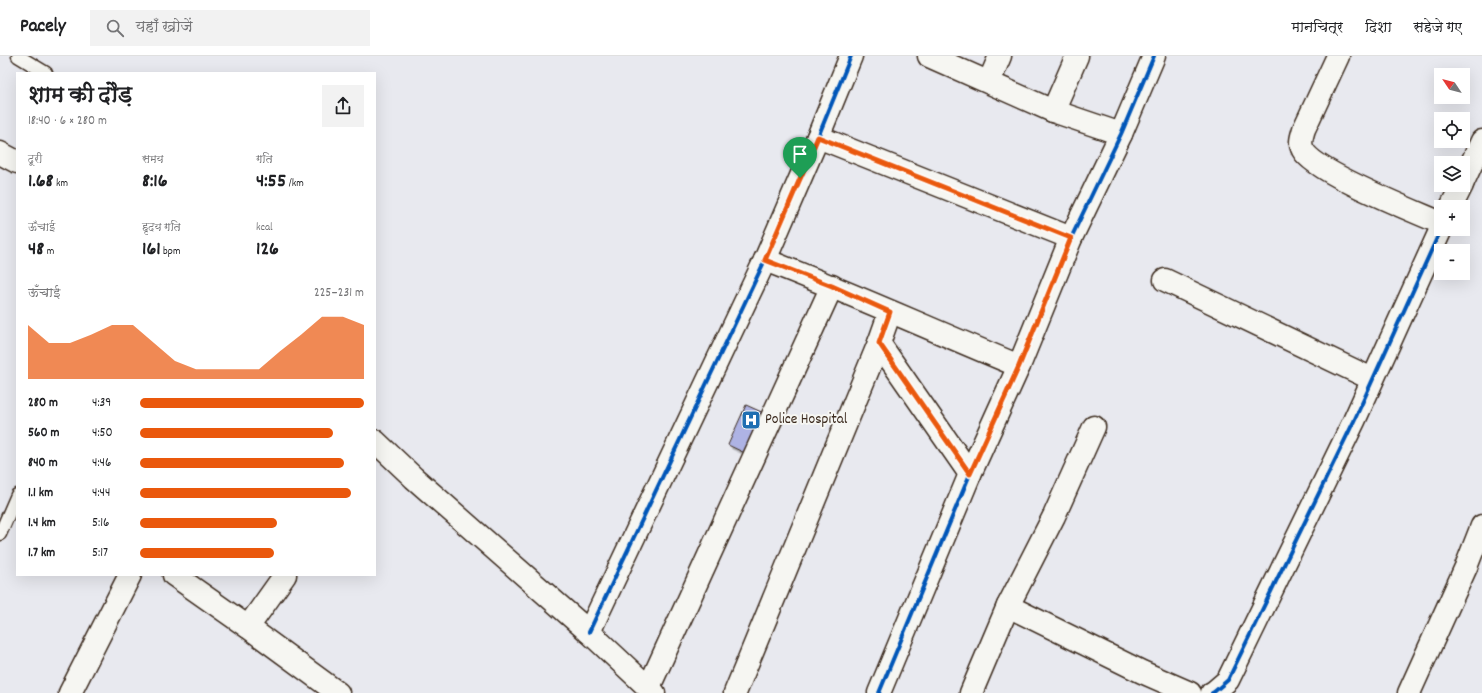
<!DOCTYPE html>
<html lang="hi">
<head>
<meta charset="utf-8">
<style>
  :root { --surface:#fff; --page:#f2f2f2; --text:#202124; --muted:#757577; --line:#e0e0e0; --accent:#ea580c }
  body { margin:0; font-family:Dekko,"Playpen Sans Deva",sans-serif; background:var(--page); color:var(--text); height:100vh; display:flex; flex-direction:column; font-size:15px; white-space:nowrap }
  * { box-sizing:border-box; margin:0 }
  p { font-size:13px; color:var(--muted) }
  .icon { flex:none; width:22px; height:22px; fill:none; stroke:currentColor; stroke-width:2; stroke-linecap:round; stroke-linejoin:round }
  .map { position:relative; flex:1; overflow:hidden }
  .side { position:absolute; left:16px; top:16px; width:360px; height:504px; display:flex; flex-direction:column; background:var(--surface); border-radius:0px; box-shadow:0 4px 16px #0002 }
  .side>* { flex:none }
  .needle { width:26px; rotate:305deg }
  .controls { position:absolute; left:1434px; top:12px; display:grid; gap:8px }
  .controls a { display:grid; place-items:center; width:36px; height:36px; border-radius:0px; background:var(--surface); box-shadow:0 4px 16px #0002; font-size:20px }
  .pin { position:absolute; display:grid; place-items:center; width:34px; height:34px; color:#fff; margin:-41px -17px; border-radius:50% 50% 50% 0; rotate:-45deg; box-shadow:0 0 4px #0007 }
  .pin .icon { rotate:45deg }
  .round { display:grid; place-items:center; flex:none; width:42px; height:42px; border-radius:0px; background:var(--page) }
  .head { display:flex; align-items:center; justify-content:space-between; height:68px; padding:0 12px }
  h1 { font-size:22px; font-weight:700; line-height:30px }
  .stats { display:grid; grid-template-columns:repeat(3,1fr); gap:6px; height:68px; padding:4px 12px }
  .stats div { display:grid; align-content:center }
  .stats b { font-size:20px; font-weight:700 }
  .stats small { font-size:11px; font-weight:400 }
  .stats p { font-size:11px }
  .chart { height:112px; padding:8px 12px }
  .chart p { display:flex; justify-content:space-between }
  .chart svg { width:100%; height:72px; margin-top:4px; fill:var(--accent); opacity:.7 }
  ul { padding:0 12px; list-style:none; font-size:13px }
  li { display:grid; grid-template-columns:64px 48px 1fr; align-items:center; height:30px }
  li i { height:10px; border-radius:5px; background:var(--accent) }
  header { display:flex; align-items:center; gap:24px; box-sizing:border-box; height:56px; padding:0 20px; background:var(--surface); border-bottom:1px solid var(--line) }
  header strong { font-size:19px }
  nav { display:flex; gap:22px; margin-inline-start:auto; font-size:14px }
  .search { width:280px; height:36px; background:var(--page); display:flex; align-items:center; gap:10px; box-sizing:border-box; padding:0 14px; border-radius:0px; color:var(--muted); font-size:15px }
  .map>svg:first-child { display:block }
  .building { fill:#aeb3e4; stroke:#3b2a1e; filter:url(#shadow) }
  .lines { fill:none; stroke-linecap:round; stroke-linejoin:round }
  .lane-casing { stroke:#3b2a1e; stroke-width:15 }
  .street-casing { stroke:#3b2a1e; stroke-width:25 }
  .lane { stroke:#f6f6f2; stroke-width:12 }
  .street { stroke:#f6f6f2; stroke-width:22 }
  .cycleway-casing { stroke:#f6f6f2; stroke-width:6 }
  .cycleway { stroke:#0057b8; stroke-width:4 }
  .route-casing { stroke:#fff; stroke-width:8 }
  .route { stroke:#ea580c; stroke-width:5 }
  .labels { text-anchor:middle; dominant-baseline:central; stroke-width:4; stroke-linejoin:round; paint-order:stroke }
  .poi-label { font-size:15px; fill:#3b2a1e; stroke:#f6f6f2; text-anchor:start }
</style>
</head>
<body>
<header>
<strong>Pacely</strong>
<div class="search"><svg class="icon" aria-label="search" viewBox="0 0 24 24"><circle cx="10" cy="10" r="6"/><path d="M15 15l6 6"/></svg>यहाँ खोजें</div>
<nav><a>मानचित्र</a><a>दिशा</a><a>सहेजे गए</a></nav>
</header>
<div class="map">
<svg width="1482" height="637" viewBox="0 0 1482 637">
  <defs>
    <filter id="shadow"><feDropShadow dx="3.5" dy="3.5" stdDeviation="0" flood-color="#0004"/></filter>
  </defs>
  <rect width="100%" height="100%" fill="#e8e9ef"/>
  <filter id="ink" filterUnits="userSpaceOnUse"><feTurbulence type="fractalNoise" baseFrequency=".025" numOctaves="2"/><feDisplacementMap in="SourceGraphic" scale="8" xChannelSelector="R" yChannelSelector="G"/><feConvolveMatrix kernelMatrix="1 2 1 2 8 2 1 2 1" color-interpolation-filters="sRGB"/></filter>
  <g filter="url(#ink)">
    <!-- building -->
    <polygon class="building" points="746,349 766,358 747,398 728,389"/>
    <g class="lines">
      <!-- lane casing -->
      <g class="lane-casing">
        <g id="lane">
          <polyline points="18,0 46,17"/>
          <polyline points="0,478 17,439"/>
        </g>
      </g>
      <!-- street casing -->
      <g class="street-casing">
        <g id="street">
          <polyline points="929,0 1053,55 1121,78"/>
          <path d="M1338,0l-34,73c-2,7 -5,14 -1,21 11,22 111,61 138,73"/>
          <polyline points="989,26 1000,0"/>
          <polyline points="1053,55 1077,0"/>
          <polyline points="818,81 1071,182"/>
          <polyline points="0,97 17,106"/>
          <polyline points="1463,126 1482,85"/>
          <polyline points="1451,151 1462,129"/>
          <path d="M765,204c86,33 169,71 254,106"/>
          <polyline points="1165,224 1372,323"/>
          <polyline points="879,287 970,418"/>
          <polyline points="375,385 414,422 589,576 654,637"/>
          <polyline points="174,519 248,571 285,519"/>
          <polyline points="1008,550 1142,616 1190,637"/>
          <polyline points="248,571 338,637"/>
          <polyline points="589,576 765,204 818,81 851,0"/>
          <polyline points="649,631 832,230"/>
          <polyline points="70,637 130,519"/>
          <polyline points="735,637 879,287 890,256"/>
          <polyline points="879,637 970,418 1019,310 1071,182 1121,78 1154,0"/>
          <polyline points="971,637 1008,550 1054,460 1094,371"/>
          <polyline points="1212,637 1214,636 1228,624 1354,365 1441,173"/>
          <polyline points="1409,637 1466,511 1482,470"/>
        </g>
      </g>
      <!-- lane -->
      <use href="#lane" class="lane"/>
      <!-- street -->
      <use href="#street" class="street"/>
      <!-- cycleway casing -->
      <g class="cycleway-casing">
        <g id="cycleway">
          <polyline points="589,576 765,204 818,81 851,0"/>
          <polyline points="879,637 970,418 1019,310 1071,182 1121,78 1154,0"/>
          <polyline points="1212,637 1214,636 1228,624 1354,365 1441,173"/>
        </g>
      </g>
      <!-- cycleway -->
      <use href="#cycleway" class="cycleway"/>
    </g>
  </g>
  <g class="lines" filter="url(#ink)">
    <!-- route casing -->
    <g class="route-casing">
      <polygon id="route" points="818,81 1071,182 1019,310 970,418 879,287 890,256 832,230 765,204"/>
    </g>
    <!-- route -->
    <use href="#route" class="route"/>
  </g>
  <!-- icons -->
  <defs>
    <g id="hospital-square" transform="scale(1)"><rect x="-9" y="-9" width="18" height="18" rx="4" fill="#1f6fb2" stroke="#f6f6f2"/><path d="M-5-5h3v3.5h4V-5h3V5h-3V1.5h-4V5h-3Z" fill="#fff"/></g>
  </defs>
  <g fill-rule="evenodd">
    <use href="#hospital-square" x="751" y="364"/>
  </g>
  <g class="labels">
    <!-- poi labels -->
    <g class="poi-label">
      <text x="765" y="364">Police Hospital</text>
    </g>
  </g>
</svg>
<div class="controls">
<a><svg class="needle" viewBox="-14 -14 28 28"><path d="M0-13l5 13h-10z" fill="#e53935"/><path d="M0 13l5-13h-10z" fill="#757577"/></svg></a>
<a><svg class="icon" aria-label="locate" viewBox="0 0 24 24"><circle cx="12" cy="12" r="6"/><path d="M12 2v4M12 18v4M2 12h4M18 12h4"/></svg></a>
<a><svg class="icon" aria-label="layers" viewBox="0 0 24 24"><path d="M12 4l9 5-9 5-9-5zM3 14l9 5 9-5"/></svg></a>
<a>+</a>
<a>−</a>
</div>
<div class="pin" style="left:800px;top:122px;background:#1e9e55"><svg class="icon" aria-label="arrive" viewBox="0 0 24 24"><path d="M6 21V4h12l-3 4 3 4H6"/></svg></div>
<section class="side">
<div class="head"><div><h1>शाम की दौड़</h1><p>18:40 · 6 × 280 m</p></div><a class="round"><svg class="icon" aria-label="share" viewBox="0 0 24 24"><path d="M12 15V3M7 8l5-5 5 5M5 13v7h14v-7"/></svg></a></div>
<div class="stats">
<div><p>दूरी</p><b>1.68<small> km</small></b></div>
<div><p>समय</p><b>8:16</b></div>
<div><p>गति</p><b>4:55<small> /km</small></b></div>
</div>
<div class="stats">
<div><p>ऊँचाई</p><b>48<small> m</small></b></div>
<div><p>हृदय गति</p><b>161<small> bpm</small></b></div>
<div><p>kcal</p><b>126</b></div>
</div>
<div class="chart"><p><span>ऊँचाई</span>225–231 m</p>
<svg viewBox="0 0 160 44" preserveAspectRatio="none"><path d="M0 44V11L10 22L20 22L30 17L40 11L50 11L60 22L70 33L80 38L90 38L100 38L110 38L120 27L130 17L140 6L150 6L160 11V44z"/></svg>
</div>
<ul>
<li><b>280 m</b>4:39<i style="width:100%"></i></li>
<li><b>560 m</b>4:50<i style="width:86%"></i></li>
<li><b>840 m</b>4:46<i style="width:91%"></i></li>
<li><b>1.1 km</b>4:44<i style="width:94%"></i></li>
<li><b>1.4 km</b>5:16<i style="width:61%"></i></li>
<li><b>1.7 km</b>5:17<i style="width:60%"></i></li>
</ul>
</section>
</div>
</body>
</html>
